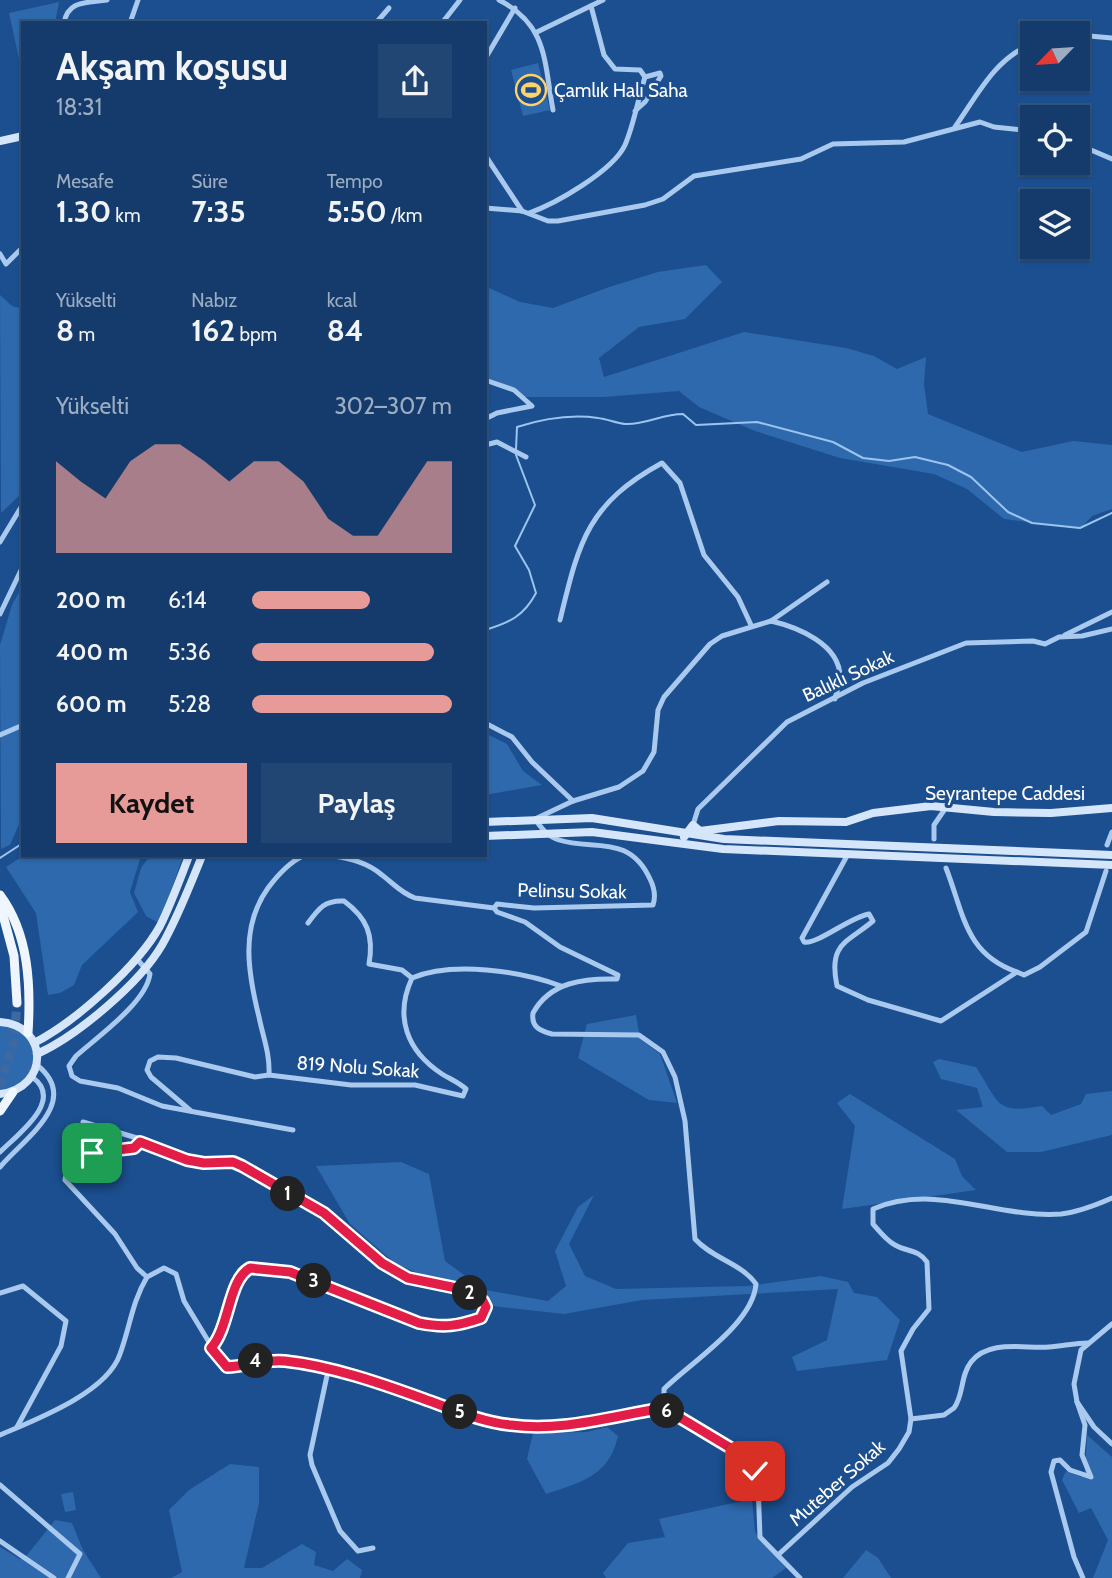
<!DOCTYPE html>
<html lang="tr">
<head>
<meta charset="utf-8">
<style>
  :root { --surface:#143b6b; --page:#214673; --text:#f1f3f6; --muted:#9dadc1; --line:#33557e; --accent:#e69b98 }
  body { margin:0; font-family:Cabin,sans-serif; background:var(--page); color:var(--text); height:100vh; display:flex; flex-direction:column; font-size:26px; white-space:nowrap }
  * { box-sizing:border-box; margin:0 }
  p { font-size:23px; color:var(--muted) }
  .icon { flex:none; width:38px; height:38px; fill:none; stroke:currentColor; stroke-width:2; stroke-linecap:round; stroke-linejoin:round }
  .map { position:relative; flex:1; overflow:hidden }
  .side { position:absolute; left:21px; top:21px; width:466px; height:836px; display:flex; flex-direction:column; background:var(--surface); border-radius:0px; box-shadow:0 2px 5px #0004,0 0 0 2px var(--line) }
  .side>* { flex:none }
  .needle { width:46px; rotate:245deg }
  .fabs { position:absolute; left:1020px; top:21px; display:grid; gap:14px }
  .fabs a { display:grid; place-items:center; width:70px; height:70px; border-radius:0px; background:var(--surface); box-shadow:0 2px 5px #0004,0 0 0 2px var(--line); font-size:35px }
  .pin { position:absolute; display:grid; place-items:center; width:60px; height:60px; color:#fff; margin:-30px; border-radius:14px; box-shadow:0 4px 10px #0006 }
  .km { position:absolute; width:35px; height:35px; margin:-18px; border-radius:50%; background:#222; color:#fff; font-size:19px; line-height:35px; text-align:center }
  .round { display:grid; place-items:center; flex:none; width:74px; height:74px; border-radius:0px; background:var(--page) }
  .overview { display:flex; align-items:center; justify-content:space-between; height:119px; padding:0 35px }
  h1 { font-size:38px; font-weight:700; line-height:52px }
  .figures { display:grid; grid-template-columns:repeat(3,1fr); gap:10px; height:119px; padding:7px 35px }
  .figures div { display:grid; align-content:center }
  .figures b { font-size:30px; font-weight:700 }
  .figures small { font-size:19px; font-weight:400 }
  .figures p { font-size:19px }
  .chart { height:196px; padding:14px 35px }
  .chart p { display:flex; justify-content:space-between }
  .chart svg { width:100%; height:126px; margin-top:7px; fill:var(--accent); opacity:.7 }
  .primary-button { display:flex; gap:14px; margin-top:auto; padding:14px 35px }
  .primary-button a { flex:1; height:80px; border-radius:0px; background:var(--accent); color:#111; font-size:28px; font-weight:700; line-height:80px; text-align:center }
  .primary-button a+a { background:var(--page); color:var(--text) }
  ul { padding:0 35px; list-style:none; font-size:23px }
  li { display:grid; grid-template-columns:112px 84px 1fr; align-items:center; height:52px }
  li i { height:18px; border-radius:9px; background:var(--accent) }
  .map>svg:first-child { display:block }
  .green { fill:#2e69ad }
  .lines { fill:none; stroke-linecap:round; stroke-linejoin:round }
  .stream { stroke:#9cc4f0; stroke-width:2 }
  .primary-tunnel { stroke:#3d69a0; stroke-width:9; stroke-dasharray:9 4.5; stroke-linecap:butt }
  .street { stroke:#a9c9ee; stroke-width:5 }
  .secondary { stroke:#d6e6fa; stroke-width:8 }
  .primary { stroke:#f0f6ff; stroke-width:9 }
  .route-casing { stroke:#fff; stroke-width:14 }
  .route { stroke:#e11d48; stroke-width:9 }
  .labels { text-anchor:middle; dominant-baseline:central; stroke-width:6; stroke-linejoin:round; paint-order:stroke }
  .poi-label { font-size:19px; fill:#fff; stroke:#1b4f8f; text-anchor:start }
  .street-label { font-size:19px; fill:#fff; stroke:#1b4f8f }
</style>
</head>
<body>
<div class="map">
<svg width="1112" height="1578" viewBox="0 0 1112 1578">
  <rect width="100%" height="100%" fill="#1b4f8f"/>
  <!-- green -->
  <g class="green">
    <polygon points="59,2 55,23 23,23 23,58 19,59 9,13"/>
    <polygon points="538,63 550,110 523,116 511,70"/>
    <polygon points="706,265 722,282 685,319 639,327 599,358 604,377 744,332 846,348 874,356 897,369 926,357 924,384 928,414 1022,452 1073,441 1112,445 1112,509 1092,516 1080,529 1004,519 967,489 934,474 840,458 755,431 699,407 679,391 604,397 526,397 485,382 485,286 520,302 553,308 609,287 658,272"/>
    <polygon points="0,295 12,306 23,309 23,492 1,513"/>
    <polygon points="23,585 23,815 10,845 1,849 0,645 12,605"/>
    <polygon points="485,733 507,744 523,771 542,785 485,795"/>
    <polygon points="23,856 141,856 130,892 138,912 82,965 74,985 60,993 48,995 36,913 6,867"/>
    <polygon points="150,856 183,856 164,912 157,922 146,916 134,893 141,868"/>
    <polygon points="636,1015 640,1039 660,1054 677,1103 649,1100 578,1058 587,1024"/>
    <polygon points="0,1024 19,1029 33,1046 34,1068 21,1085 0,1091"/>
    <path d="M939,1059l37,8c24,37 19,47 66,39l9,9 30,-11 5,-10 26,-3v44l-71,17h-34l-51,-42 27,-3 -6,-19 -36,-9 -8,-17z"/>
    <polygon points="850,1094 955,1159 962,1176 976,1190 842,1209 855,1126 837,1103"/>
    <polygon points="401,1162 429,1174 445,1261 485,1290 548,1301 566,1286 555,1251 578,1207 594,1195 569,1244 585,1276 616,1289 747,1286 821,1276 848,1282 854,1293 877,1297 900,1320 887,1360 797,1371 792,1357 827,1340 838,1289 642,1300 564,1314 475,1304 464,1292 396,1264 350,1224 316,1166"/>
    <path d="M607,1427l11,9c-9,40 -36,46 -72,58l-19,-35 6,-26 54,-1z"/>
    <polygon points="1087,1435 1112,1457 1112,1578 1093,1578 1108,1540 1091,1508 1079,1513 1062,1480 1066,1471 1081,1477 1085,1471"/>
    <polygon points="230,1464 259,1467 259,1503 244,1568 262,1568 302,1544 316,1552 314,1565 333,1571 347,1559 362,1570 360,1578 171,1578 182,1572 169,1510 189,1490"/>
    <polygon points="73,1492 76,1510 65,1512 61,1494"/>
    <polygon points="752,1499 755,1532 786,1568 772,1578 606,1578 603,1573 628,1543 665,1537 659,1519"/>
    <polygon points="55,1520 72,1523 83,1550 101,1578 0,1578 0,1547 20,1559 27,1555"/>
    <polygon points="866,1550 878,1558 891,1578 843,1578"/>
  </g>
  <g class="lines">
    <!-- stream -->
    <g class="stream">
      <path d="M516,449l1,-22c25,-8 54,-13 81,-9 9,1 18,5 27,6 21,1 37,-10 58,-10l13,11 61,-3 76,20 30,16 26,3 26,-4 33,8 23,12 37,35 24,11 48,5 32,-15"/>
      <path d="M485,630c24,-7 39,-14 51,-37l-7,-23 -14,-24 20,-41 -19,-50"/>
      <polyline points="0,858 23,843"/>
    </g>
    <!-- primary-tunnel -->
    <polyline class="primary-tunnel" points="0,1086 14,1041 17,1003"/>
    <!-- street -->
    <g class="street">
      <path d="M499,0c49,25 45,62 54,110"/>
      <path d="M64,23c4,-23 23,-20 43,-23"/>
      <polyline points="130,23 138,0"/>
      <polyline points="376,23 389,8"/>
      <polyline points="442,23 460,0"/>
      <polyline points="537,32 603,0"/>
      <polyline points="1078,35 1112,38"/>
      <polyline points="485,59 515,8"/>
      <polyline points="635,111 645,102 661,76 660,73 645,77"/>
      <path d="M955,127c22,-31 40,-69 77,-83"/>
      <polyline points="1078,151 1091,150 1112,159"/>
      <polyline points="485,155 522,211"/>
      <polyline points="485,208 522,211 548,221 558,221 645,205 663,199 694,176 801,159 833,144 904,142 980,122 994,127 1032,131"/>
      <path d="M529,213c26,-9 84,-42 96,-68 9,-21 13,-46 20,-68l-5,-7 -25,-1 -11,-14 -13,-49"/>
      <polyline points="0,254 6,264 23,247"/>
      <polyline points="485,380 514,390 532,406 497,413 485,419"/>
      <polyline points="485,445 497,442 526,457"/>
      <polyline points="0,542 23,504"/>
      <polyline points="0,614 23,566"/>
      <path d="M560,620c19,-78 27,-116 102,-157l18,20 24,72 34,42 13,28"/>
      <path d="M771,621c26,6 69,23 69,56 1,6 -4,15 -5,22"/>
      <polyline points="1065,635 1112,612"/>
      <polyline points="485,723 512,737 532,762 573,801"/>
      <polyline points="0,735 23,725"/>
      <polyline points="693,825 698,809 787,722 863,683 966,643 1033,641 1045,644 1059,637 1082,636 1112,629"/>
      <polyline points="934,839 934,825 947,806"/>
      <polyline points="1107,845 1112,832"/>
      <path d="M848,854l-46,84 2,4c13,3 46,-25 65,-28l4,7c-26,22 -45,22 -36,65l31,14 73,21 76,-49c-52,-18 -53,-58 -71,-104"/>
      <path d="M334,856c18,3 34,7 48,19 12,9 19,18 33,23l79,10 3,4 28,10 35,25 58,28 -1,4c-33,-1 -67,3 -84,34 -2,14 7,18 19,21l87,1 24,17 12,25 10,44 10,118c18,20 46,24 61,45 -3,40 -66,79 -92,105v19"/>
      <path d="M494,908l3,-4 37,4 119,-3c3,-9 1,-18 -3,-26 -21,-46 -58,-28 -91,-39 -12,-4 -17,-11 -24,-21l38,-18 46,-14 24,-16 11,-19 4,-42 6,-13 46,-53 12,-8 49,-15 56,-39"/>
      <path d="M308,923c11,-15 17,-23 36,-22 23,17 30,34 25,63l33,6 10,8"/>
      <path d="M136,958l14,16c-4,29 -53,63 -74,82l-7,10 3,10 8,5 38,7 44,18 131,24"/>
      <polyline points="1017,972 1024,975 1040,967 1086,932 1106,871"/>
      <path d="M269,1075c1,-22 -6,-38 -10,-58 -11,-44 -19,-90 9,-129 9,-12 22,-26 35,-32"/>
      <path d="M191,1111l-40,-34 -4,-7 3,-9 8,-4 18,1 79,19 14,-2 82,10h64l48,11 3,-7c-8,-7 -16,-10 -24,-15 -35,-23 -48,-57 -30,-96 40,-17 109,-7 149,8"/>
      <path d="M83,1122l54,16 3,4c17,3 31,12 47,18 18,6 36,-2 55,5l82,48 58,50 26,15 58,12 17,11 3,6 -5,11c-23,8 -38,10 -62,5l-129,-51 -40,-4c-22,12 -20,59 -39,80"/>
      <path d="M140,1142c-12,20 -68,-4 -75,38l50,54 22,34 10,9 17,-9 12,6 8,27 37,61 6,4c23,0 39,-9 63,-4 44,8 87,20 129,35 30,10 60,24 92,28 52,7 101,-9 153,-17"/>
      <path d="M0,1152c18,-18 65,-52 32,-75"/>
      <path d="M0,1167c25,-29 82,-66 37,-102"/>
      <polyline points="0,1293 23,1286 66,1321 61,1346 17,1427"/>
      <polyline points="1112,1324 1081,1350 1074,1384 1077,1402 1094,1427 1112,1444"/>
      <polyline points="328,1371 310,1455 312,1465 340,1531 358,1551 373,1548"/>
      <polyline points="1077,1402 1085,1425 1082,1455 1091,1477 1070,1470 1060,1460 1054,1461 1051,1472 1074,1557 1083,1578"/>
      <polyline points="664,1408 750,1462 758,1483 760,1537 800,1578"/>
      <path d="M911,1419l33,-4 10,-7c10,-13 6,-32 17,-46 18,-23 54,-13 78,-15 14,-1 26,-4 39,-4"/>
      <path d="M0,1435c35,-15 107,-42 120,-81 10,-27 12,-52 27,-77"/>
      <polyline points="0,1485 80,1554 68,1578"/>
      <polyline points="0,1541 54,1578"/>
      <path d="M778,1555l74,-68 36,-24 11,-14 10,-17 2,-13 -10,-68 12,-22 16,-20 -2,-47c-9,-13 -20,-10 -32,-17 -8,-4 -16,-14 -22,-21v-15c62,-27 125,10 188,5 18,-2 35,-9 51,-16"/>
    </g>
    <!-- secondary -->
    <g class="secondary">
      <polyline points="0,141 23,136"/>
      <polyline points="485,822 592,818 724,839 1112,855"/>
      <polyline points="485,836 592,832 723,849 1112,865"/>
      <polyline points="684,837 693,825 700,831 779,821 846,822 873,813 931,806 994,812 1051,813 1112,808"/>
      <path d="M0,1022c49,3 50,66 0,72"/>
      <path d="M34,1043c41,-21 104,-77 126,-117 11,-22 20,-47 29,-70"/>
      <path d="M37,1054c40,-18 103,-71 125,-109 16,-28 28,-60 40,-89"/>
    </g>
    <!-- primary -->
    <g class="primary">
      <path d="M0,895c29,39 31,91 28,138"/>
      <polyline points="0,904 14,956 17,1003"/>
      <polyline points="0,1111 13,1092"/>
    </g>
  </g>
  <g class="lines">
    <!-- route casing -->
    <g class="route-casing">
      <path id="route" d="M92,1153l42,-5 6,-6 47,18 17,3 29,-1 9,4 82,47 58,50 26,15 58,12 17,11 3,6 -5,11c-23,8 -37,10 -62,5l-129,-51 -40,-4c-22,12 -20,59 -39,80l16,19c21,-1 36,-8 58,-6 46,5 95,22 139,38 28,10 57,23 87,26 52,7 101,-9 153,-17l80,48 11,15"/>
    </g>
    <!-- route -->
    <use href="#route" class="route"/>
  </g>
  <!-- icons -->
  <defs>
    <g id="stadium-ring" transform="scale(1.575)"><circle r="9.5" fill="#1b4f8f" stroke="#ffd166" stroke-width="1.5"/><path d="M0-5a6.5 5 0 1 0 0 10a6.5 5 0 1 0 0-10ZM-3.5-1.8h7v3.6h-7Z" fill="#ffd166"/></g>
  </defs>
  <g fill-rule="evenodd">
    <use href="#stadium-ring" x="531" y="90"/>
  </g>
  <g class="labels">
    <!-- poi labels -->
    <g class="poi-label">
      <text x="554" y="90">Çamlık Halı Saha</text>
    </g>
    <!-- street labels -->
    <g class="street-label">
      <text transform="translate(848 676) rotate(-25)">Balıklı Sokak</text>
      <text x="1005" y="793">Seyrantepe Caddesi</text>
      <text transform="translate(572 891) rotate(1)">Pelinsu Sokak</text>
      <text transform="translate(358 1067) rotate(4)">819 Nolu Sokak</text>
      <text transform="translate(837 1483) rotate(-41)">Muteber Sokak</text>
    </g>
  </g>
</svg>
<div class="fabs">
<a><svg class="needle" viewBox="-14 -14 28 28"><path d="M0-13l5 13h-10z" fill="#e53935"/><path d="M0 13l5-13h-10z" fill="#9dadc1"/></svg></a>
<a><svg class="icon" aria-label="locate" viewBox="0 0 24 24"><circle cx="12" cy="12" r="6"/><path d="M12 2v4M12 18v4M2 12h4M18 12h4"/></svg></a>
<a><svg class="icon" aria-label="layers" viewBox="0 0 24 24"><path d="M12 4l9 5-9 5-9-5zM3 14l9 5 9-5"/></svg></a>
</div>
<div class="pin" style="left:92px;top:1153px;background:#1e9e55"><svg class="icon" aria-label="arrive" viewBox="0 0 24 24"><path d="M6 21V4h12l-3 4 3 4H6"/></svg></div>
<div class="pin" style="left:755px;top:1471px;background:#d93025"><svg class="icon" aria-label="check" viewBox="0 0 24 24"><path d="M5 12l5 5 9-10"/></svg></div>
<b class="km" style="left:288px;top:1194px">1</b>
<b class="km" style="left:470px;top:1293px">2</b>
<b class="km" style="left:314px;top:1281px">3</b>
<b class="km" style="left:256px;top:1361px">4</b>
<b class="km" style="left:460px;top:1412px">5</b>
<b class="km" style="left:667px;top:1411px">6</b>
<section class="side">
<div class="overview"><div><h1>Akşam koşusu</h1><p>18:31</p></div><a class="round"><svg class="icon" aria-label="share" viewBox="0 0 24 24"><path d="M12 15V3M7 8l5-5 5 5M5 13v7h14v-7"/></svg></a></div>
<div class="figures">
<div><p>Mesafe</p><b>1.30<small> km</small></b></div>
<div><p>Süre</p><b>7:35</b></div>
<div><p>Tempo</p><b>5:50<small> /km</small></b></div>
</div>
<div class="figures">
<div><p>Yükselti</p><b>8<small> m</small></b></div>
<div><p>Nabız</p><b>162<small> bpm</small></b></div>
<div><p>kcal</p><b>84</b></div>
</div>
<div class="chart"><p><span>Yükselti</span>302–307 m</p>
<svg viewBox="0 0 160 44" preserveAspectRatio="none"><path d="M0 44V12L10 19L20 25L30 12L40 6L50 6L60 12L70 19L80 12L90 12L100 19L110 32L120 38L130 38L140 25L150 12L160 12V44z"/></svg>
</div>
<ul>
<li><b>200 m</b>6:14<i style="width:59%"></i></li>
<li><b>400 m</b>5:36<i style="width:91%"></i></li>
<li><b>600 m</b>5:28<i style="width:100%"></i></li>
</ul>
<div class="primary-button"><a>Kaydet</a><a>Paylaş</a></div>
</section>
</div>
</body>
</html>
